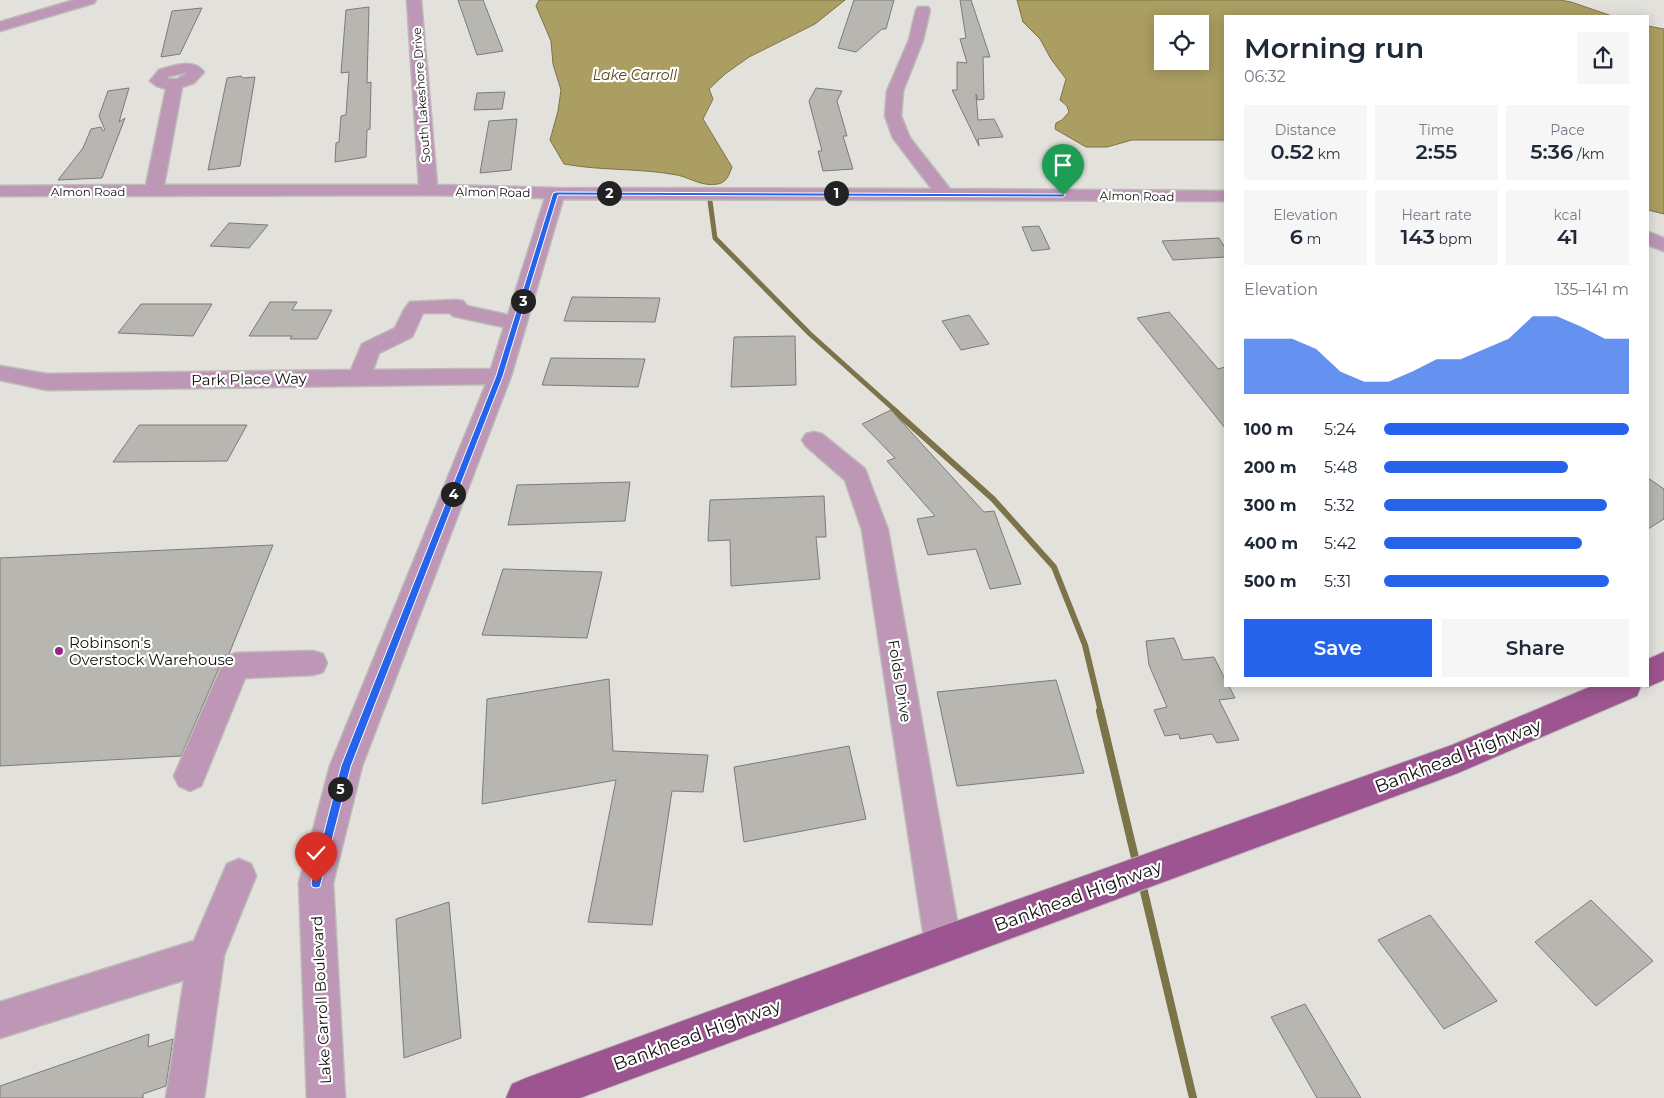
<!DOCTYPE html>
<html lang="en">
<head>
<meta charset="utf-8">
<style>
  :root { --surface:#fff; --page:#f6f6f7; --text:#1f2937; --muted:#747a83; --accent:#2563eb }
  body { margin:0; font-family:Montserrat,sans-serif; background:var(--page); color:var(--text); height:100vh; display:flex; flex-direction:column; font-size:19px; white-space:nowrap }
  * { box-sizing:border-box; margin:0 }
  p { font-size:16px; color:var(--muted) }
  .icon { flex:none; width:28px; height:28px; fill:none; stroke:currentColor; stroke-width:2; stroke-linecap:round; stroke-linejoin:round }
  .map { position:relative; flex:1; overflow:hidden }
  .side { position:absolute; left:1224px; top:15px; width:425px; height:672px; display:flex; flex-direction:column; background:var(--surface); border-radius:0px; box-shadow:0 2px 12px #0003 }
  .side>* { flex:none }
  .controls { position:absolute; left:1154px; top:15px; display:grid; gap:10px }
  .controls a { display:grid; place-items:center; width:55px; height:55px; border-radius:0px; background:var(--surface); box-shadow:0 2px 12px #0003; font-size:25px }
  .pin { position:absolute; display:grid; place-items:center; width:42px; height:42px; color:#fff; margin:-51px -21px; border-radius:50% 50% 50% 0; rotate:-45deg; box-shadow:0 0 5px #0007 }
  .pin .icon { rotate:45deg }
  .km { position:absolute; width:25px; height:25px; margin:-12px; border-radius:50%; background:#222; color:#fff; font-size:14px; line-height:25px; text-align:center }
  .round { display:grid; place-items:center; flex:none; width:52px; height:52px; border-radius:0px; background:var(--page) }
  .summary { display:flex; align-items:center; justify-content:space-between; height:85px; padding:0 20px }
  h1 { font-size:28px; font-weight:600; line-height:38px }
  .stats { display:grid; grid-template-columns:repeat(3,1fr); gap:8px; height:85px; padding:5px 20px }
  .stats div { display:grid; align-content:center; border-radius:0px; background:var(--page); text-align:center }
  .stats b { font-size:21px; font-weight:600 }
  .stats small { font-size:14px; font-weight:400 }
  .stats p { font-size:14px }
  .chart { height:140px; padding:10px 20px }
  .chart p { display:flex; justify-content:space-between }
  .chart svg { width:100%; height:90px; margin-top:5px; fill:var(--accent); opacity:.7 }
  .primary-button { display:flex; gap:10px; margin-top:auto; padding:10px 20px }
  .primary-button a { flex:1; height:58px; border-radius:0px; background:var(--accent); color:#fff; font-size:20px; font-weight:600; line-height:58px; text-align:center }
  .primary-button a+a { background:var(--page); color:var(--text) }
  ul { padding:0 20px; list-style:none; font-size:16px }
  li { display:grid; grid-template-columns:80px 60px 1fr; align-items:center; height:38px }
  li i { height:12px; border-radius:6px; background:var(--accent) }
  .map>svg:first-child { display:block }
  .water { fill:#ab9e62; stroke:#7c7349; fill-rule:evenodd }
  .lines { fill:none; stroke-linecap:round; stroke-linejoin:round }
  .stream-far2 { stroke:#7c7349; stroke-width:5 }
  .stream-far1 { stroke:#7c7349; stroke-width:6 }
  .stream { stroke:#7c7349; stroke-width:8 }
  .building { fill:#b7b6b1; stroke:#7c7b77 }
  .minor-casing { stroke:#bcbbb7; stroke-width:3 }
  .major-casing { stroke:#bcbbb7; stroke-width:2 }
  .minor { fill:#be96b6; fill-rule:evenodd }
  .major { fill:#9c5590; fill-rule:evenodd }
  .route { fill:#2563eb; stroke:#fff }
  .poi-dot { fill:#942585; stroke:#fff; stroke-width:2 }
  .labels { text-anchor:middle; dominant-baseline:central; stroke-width:4.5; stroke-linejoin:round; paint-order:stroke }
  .far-street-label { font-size:12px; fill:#10100e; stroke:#fff }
  .far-water-label { font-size:14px; font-style:italic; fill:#504717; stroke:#fff }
  .street-label { font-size:15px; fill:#10100e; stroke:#fff }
  .poi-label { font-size:15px; fill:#10100e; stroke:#fff; text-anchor:start }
  .near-street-label { font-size:18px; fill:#10100e; stroke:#fff }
</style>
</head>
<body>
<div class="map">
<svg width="1664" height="1098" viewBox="0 0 1664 1098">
  <rect width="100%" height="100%" fill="#e2e1dc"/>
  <!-- water -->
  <g class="water">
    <path d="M539,0h306l-30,24 -66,33 -24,17 -16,15 4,10 -10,20 29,48c-3,8 -5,15 -14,17 -16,3 -27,-6 -41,-9 -37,-7 -75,-4 -113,-11l-14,-24 8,-29 3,-21 -8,-26 -2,-23 -15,-35z"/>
    <path d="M1017,0h543l11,2 41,14h-387v124h-93l-25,7h-21l-31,-18 1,-6 6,-3 7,-8 -2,-6 -7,-6 6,-21 -15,-20 -11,-20 -17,-17zM1162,24h38v37h-38z"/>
    <polygon points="1648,26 1664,29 1664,214 1648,210"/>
  </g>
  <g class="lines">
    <!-- stream-far2 -->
    <polyline class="stream-far2" points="710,201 715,238 810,334 897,412"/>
    <!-- stream-far1 -->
    <polyline class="stream-far1" points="895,411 993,499 1054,567 1085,645 1101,712"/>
    <!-- stream -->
    <g class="stream">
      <polyline points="1100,711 1137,866"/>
      <polyline points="1142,883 1193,1098"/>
    </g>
  </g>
  <!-- building -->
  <g class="building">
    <polygon points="458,0 483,0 503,51 477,55"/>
    <polygon points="854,0 894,0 886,29 882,29 856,52 838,48"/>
    <polygon points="960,0 971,0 990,57 983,57 984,99 978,100 976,94 978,120 994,119 1003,137 978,139 979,146 952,90 957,90 957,62 967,63 960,39 966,38"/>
    <polygon points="369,7 367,83 371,82 370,129 367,130 366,157 335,162 336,143 339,142 341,116 346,115 349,72 341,73 346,10"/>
    <polygon points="202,8 180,54 161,57 172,11"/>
    <polygon points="241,76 243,78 255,77 240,166 208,170 227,78"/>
    <polygon points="129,88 119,122 125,118 102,178 58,180 83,148 91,129 101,127 103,131 105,130 99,116 108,91"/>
    <polygon points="816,88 842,91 837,101 847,136 843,136 853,169 823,171 818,151 822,151 809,101"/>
    <polygon points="505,92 502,109 474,110 477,93"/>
    <polygon points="517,119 511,170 480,173 489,121"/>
    <polygon points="229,223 268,225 249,248 210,246"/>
    <polygon points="1039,226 1050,249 1032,251 1022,227"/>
    <polygon points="1219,238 1225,248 1225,257 1173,260 1162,241"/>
    <polygon points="572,297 660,298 655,322 564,321"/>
    <polygon points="270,302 297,302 292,310 332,310 317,339 290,339 292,336 249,336"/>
    <polygon points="141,304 212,304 193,336 118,333"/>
    <polygon points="1169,312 1218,369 1225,367 1225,428 1137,318"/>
    <polygon points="969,315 989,344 961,350 942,321"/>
    <polygon points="795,336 796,385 731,387 734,337"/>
    <polygon points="551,358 645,359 638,387 542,385"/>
    <polygon points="891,410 984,512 994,511 1021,584 990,589 976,549 928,555 917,519 935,516 887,461 895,458 862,424"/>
    <polygon points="139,425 247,425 227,461 113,462"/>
    <polygon points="1648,478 1664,489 1664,519 1648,529"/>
    <polygon points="630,482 625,521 508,525 517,485"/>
    <polygon points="824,496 826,537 816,537 820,579 731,586 730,540 708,541 710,500"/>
    <polygon points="273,545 229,654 224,656 181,756 0,766 0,558"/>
    <polygon points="503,569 602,572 587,638 482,635"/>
    <polygon points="1174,638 1183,660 1214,657 1225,679 1225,686 1229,686 1235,698 1219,700 1239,740 1217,743 1212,734 1180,739 1179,734 1165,736 1154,710 1167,707 1149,665 1146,641"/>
    <polygon points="609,679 613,751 708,755 703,792 672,791 652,925 588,922 616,780 482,804 487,699"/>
    <polygon points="1056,680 1084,773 957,786 937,692"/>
    <polygon points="849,746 866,819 744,842 734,767"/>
    <polygon points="1591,900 1653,961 1596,1006 1535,942"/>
    <polygon points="449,902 461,1038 404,1058 396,919"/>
    <polygon points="1430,915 1497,1001 1444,1029 1378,940"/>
    <polygon points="1305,1004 1361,1098 1317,1098 1271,1017"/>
    <polygon points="149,1034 148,1047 173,1039 166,1086 143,1094 143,1098 0,1098 0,1086"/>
  </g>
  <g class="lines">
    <!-- minor casing -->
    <g class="minor-casing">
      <g id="minor">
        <polygon points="74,0 96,0 94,3 0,31 0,22"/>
        <path d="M407,0h14l16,185 119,3 376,1 -39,-51 -8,-22 2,-25 22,-51 7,-30 2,-3h10l2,3 -7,30 -20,51 -2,25 9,22 40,51 275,2v10l-662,-2 -52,177 -149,390 -29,117 12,215h-38l-8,-215 31,-117 156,-382 -439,6 -47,-10v-14l47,8 304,-4 11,-26 33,-16 9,-18 6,-8 46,-2 7,1 4,5 41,9 37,-117 -117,-3 -428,1v-10l146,-1 20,-96 -9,-3 -7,-5 9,-11c14,-4 34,-12 45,2l-10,11 -12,4 -18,98h255zM185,73l1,1 -9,5h-10l2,-3zM423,313h27l3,3 51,11 -13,42 -118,1 6,-17 33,-16z"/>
        <polygon points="1648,232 1664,238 1664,251 1648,245"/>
        <polygon points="814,432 822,434 865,469 888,530 961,944 955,956 943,962 931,956 925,944 862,530 845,480 806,446 802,440 806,434"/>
        <polygon points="313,651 323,654 327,663 323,672 313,675 245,678 201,786 190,791 179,786 174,776 226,657 236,653"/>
        <polygon points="239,859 251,864 256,876 224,955 204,1098 166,1098 184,980 0,1038 0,1002 194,941 227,864"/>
      </g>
    </g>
    <!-- major casing -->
    <g class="major-casing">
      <g id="major">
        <polygon points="1664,652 1664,680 1648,687 1645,686 1648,686 1648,659"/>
        <polygon points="1592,686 1641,686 1637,696 1458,773 580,1098 506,1098 512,1084 526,1078 943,926 1452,745"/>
      </g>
    </g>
    <!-- minor -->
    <use href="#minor" class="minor"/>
    <!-- major -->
    <use href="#major" class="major"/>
  </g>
  <!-- route -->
  <polygon class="route" points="556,192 1063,194 1066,195 1063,197 558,195 503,376 351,766 321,883 320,887 316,888 312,887 311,883 341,766 496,376 553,193"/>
  <!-- markers -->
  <circle class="poi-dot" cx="59" cy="651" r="5"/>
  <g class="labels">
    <!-- far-street labels -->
    <g class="far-street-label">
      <text transform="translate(421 95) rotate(-94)">South Lakeshore Drive</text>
      <text x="88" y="191">Almon Road</text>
      <text transform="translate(493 192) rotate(1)">Almon Road</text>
      <text transform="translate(1137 196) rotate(1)">Almon Road</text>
    </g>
    <!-- far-water labels -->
    <g class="far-water-label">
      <text x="635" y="75">Lake Carroll</text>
    </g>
    <!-- street labels -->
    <g class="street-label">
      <text transform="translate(249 379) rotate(-1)">Park Place Way</text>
      <text transform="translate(900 681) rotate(81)">Folds Drive</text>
      <text transform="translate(321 1000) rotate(-93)">Lake Carroll Boulevard</text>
    </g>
    <!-- poi labels -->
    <g class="poi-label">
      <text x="69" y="642">Robinson's<tspan x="69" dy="17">Overstock Warehouse</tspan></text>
    </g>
    <!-- near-street labels -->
    <g class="near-street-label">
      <text transform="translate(1458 756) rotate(-21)">Bankhead Highway</text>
      <text transform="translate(1078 896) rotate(-20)">Bankhead Highway</text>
      <text transform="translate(697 1035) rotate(-20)">Bankhead Highway</text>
    </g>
  </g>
</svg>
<div class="controls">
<a><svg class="icon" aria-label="locate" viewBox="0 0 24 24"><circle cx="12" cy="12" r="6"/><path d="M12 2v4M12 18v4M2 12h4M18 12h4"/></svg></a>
</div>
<div class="pin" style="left:1063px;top:195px;background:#1e9e55"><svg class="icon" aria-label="arrive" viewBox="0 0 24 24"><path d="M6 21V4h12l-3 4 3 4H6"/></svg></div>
<div class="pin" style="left:316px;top:883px;background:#d93025"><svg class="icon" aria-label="check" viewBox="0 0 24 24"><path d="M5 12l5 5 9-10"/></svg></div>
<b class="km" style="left:836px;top:193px">1</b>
<b class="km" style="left:609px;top:193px">2</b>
<b class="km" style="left:523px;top:301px">3</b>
<b class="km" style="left:453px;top:494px">4</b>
<b class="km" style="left:340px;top:789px">5</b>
<section class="side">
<div class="summary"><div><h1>Morning run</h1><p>06:32</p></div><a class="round"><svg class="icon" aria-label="share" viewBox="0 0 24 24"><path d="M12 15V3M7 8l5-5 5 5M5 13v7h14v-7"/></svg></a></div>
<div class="stats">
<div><p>Distance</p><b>0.52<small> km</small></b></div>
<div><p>Time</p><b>2:55</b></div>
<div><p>Pace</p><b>5:36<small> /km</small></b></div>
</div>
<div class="stats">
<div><p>Elevation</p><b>6<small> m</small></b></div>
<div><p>Heart rate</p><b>143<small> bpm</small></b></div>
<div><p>kcal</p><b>41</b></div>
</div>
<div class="chart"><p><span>Elevation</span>135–141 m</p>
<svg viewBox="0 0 160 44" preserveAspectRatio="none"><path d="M0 44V17L10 17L20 17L30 22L40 33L50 38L60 38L70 33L80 27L90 27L100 22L110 17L120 6L130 6L140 11L150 17L160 17V44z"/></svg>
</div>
<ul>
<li><b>100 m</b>5:24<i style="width:100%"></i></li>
<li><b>200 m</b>5:48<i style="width:75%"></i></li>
<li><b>300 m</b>5:32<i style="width:91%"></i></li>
<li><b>400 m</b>5:42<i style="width:81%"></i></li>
<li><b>500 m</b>5:31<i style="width:92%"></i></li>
</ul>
<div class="primary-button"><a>Save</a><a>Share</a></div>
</section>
</div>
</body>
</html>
